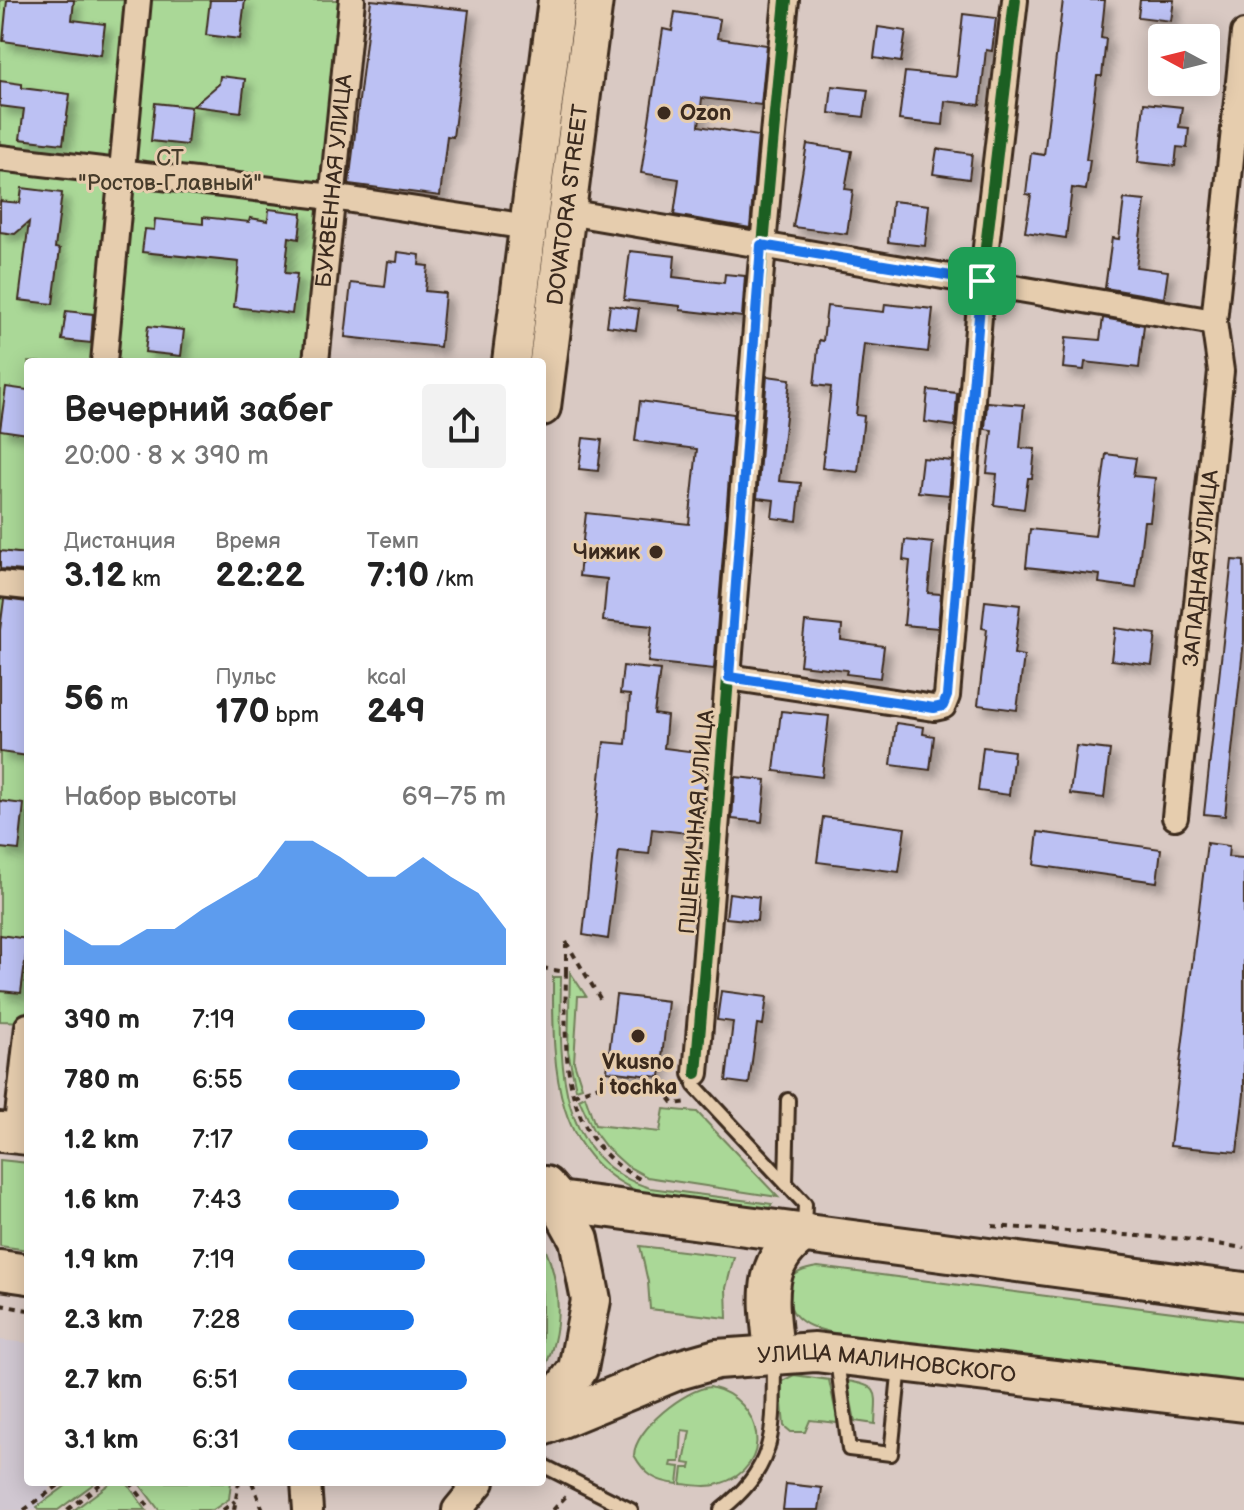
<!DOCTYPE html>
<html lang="ru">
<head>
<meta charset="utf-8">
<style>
  :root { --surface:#fff; --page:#f2f2f2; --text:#222; --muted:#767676; --accent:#1a73e8 }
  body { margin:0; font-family:"Balsamiq Sans",sans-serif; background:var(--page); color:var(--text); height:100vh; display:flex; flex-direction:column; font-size:30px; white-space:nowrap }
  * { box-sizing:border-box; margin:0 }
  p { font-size:26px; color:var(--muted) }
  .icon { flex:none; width:44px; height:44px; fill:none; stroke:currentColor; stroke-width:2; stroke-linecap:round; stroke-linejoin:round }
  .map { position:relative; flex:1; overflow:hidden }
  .details { position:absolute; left:24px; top:358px; width:522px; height:1128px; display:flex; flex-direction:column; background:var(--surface); border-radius:8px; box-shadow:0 4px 20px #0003 }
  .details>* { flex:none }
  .needle { width:52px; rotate:277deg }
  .buttons { position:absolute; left:1148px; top:24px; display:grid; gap:16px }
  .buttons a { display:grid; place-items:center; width:72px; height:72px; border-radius:8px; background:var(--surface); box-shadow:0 4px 20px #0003; font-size:40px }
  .pin { position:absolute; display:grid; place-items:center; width:68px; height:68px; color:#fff; margin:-34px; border-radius:16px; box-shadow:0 4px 12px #0006 }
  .round { display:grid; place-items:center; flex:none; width:84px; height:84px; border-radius:8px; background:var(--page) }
  .summary { display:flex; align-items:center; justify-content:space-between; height:136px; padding:0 40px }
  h1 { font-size:36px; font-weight:700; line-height:60px }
  .stats { display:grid; grid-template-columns:repeat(3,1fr); gap:12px; height:136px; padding:8px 40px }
  .stats div { display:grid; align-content:center }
  .stats b { font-size:34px; font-weight:700 }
  .stats small { font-size:22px; font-weight:400 }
  .stats p { font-size:22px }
  .chart { height:224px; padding:16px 40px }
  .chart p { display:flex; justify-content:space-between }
  .chart svg { width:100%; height:144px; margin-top:8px; fill:var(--accent); opacity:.7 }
  ul { padding:0 40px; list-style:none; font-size:26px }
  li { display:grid; grid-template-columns:128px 96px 1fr; align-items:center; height:60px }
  li i { height:20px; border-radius:10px; background:var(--accent) }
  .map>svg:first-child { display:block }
  .built { fill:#d0c7d1 }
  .green { fill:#aad897; stroke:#72815a; stroke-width:2 }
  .building { fill:#bcc1f3; stroke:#3b2a1e; stroke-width:2; filter:url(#shadow) }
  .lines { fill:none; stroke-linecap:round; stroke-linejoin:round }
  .service-casing { stroke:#3b2a1e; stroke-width:18 }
  .minor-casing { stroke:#3b2a1e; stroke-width:30 }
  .tertiary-casing { stroke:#3b2a1e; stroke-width:34 }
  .primary-casing { stroke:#3b2a1e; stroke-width:42 }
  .trunk-casing { stroke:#3b2a1e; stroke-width:44 }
  .path { stroke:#3b2a1e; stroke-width:4; stroke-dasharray:6 6; stroke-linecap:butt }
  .service { stroke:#e6cdae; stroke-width:12 }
  .minor { stroke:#e6cdae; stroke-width:24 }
  .tertiary { stroke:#e6cdae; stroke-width:28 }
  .primary { stroke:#e6cdae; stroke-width:36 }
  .trunk { stroke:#e6cdae; stroke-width:38 }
  .cycleway-casing { stroke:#e6cdae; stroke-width:17 }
  .cycleway { stroke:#1b5e20; stroke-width:12 }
  .route-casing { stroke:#fff; stroke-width:16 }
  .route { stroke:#1a73e8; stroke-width:10 }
  .poi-dot { fill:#3b2a1e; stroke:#e6cdae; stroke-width:3 }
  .labels { text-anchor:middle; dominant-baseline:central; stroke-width:6; stroke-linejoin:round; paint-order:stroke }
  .poi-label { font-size:22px; font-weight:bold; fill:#3b2a1e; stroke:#e6cdae; text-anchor:start }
  .park-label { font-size:22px; fill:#463b2a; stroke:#e6cdae }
  .street-label { font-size:22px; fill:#3b2a1e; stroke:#e6cdae }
</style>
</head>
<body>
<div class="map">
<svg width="1244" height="1510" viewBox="0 0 1244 1510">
  <defs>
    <filter id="shadow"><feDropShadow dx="7" dy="7" stdDeviation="4" flood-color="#0004"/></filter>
  </defs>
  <rect width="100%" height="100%" fill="#d9c9c3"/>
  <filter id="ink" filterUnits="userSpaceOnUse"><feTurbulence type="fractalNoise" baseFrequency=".0125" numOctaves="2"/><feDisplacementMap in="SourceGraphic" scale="16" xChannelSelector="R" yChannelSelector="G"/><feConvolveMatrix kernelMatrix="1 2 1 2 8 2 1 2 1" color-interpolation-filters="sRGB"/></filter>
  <g filter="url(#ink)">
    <!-- built -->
    <polygon class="built" points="0,1340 28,1343 28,1482 50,1482 46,1510 0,1510"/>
    <!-- green -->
    <g class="green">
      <polygon points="0,0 358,0 321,362 28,362 28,1022 0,1021"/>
      <polygon points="570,972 586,996 578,996 574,1062 582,1087 576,1089 568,1051"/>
      <path d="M553,977h8c-1,80 -7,182 89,211l122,16 -6,10 -118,-19c-98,-34 -95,-133 -95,-218z"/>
      <polygon points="585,1096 595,1125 660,1132 664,1109 697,1112 778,1197 647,1177 627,1166 606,1147 593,1130 579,1099"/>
      <polygon points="0,1160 28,1163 28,1250 0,1246"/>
      <path d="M542,1242c20,41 22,89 0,131z"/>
      <polygon points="640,1246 734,1257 726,1288 727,1318 650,1309 648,1282"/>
      <path d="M818,1267l426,54v66l-382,-50c-32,-5 -80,-7 -73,-51 2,-14 16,-17 29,-19z"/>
      <polygon points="794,1375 829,1380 838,1423 810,1420 805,1432 791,1432 784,1426 780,1382"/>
      <path d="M847,1381c35,5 29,12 28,43l-20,-3z"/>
      <path d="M710,1387c54,12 66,81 9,97 -12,4 -25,1 -38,0l2,-16h7l1,-4 -7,-1 6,-32 -8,-1 -2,32h-8l-1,4 9,1 -2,17c-22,-2 -33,-9 -44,-29 1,-26 51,-66 76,-68z"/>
      <polygon points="71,1482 96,1482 58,1510 39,1510 37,1507"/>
      <polygon points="112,1482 126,1482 146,1510 74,1510"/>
      <polygon points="138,1482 231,1482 229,1499 213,1510 159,1510"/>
    </g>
    <!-- building -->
    <g class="building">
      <polygon points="7,0 74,0 72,20 105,24 101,55 3,41"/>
      <polygon points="210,0 245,0 240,39 206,35"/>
      <polygon points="371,0 469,10 453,137 447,136 440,196 349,184"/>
      <polygon points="1063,0 1105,0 1101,38 1106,39 1102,76 1097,76 1086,160 1090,160 1086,190 1072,188 1066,238 1025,232 1031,195 1026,194 1031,153 1044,155"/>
      <polygon points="1140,0 1174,0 1171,21 1138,17"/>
      <polygon points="675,12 720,19 717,38 767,45 761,105 702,98 699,126 758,136 750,228 674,215 679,179 641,173 663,29 672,31"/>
      <polygon points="963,14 996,18 992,51 986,50 980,105 945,101 943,125 899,120 905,72 956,77"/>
      <polygon points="878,27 906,31 901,62 874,58"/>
      <polygon points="220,76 245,79 241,112 193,106 219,84"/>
      <polygon points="0,81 22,84 22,88 70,94 63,144 20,139 24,109 0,106"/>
      <polygon points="832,86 868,90 864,117 829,113"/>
      <polygon points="155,103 191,107 187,145 151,141"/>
      <polygon points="1144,103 1182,107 1179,127 1189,128 1187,148 1177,147 1175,166 1138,162"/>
      <polygon points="807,144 852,151 845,189 853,190 847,234 793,227"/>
      <polygon points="937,149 972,154 969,179 933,174"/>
      <polygon points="22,188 62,193 55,248 60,249 53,304 19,300 29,222 15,234 0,232 0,201 20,203"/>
      <polygon points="1124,199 1145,201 1136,267 1168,271 1164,298 1105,288 1112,238 1119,239"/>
      <polygon points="892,201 929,205 925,246 888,242"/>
      <polygon points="269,209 302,213 299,239 289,237 285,273 297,274 292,314 234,307 239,262 142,252 145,229 154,230 155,219 203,224 203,217 249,222 250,218 268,221"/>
      <polygon points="630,251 675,256 673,277 724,283 725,274 745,276 742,317 680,310 680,306 624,300"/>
      <polygon points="398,252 420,255 419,265 428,266 425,291 445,293 440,347 345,337 351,283 385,287 388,261 397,262"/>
      <polygon points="885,304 933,309 928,352 864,344 856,415 864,416 858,472 822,468 831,387 814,385 819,340 823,341 827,306 884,312"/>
      <polygon points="610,305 639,309 636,330 607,326"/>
      <polygon points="66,311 93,314 91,343 62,340"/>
      <polygon points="1103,318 1144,325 1139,368 1085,362 1084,370 1063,368 1066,337 1100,340"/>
      <polygon points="148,326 184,330 181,356 145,352"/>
      <polygon points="767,376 790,379 779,481 801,483 797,521 772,518 774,500 757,498"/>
      <polygon points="6,387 28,390 28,434 0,430"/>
      <polygon points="928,390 957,393 955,426 925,422"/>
      <polygon points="640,401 734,414 714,669 648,662 652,626 603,621 607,579 579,576 586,513 689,524 697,449 635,441"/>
      <polygon points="987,402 1024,405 1020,448 1035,449 1032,478 1028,478 1024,509 994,505 997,474 987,473 992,430 985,429"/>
      <polygon points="583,438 602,440 598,471 579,469"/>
      <polygon points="1106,454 1136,458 1133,476 1155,478 1150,521 1144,521 1136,588 1099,583 1100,575 1026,567 1030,529 1095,536"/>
      <polygon points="922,458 952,461 949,495 918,492"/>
      <polygon points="905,540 933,543 928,593 941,594 938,628 904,625 910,561 903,560"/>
      <polygon points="0,551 26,554 24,571 0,569"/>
      <polygon points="1232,560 1244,561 1244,640 1225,816 1204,814"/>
      <polygon points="4,599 28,602 28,756 0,752 0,630"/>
      <polygon points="985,601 1020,605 1014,654 1024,656 1017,710 978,705 987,629 982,628"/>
      <polygon points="805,622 842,626 841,640 884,646 880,678 846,674 847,670 800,665"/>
      <polygon points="1115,628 1156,634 1152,665 1111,660"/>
      <polygon points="623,666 660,670 654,714 667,716 664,748 705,753 702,774 705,774 702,816 698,816 696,834 652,829 649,854 619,851 608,939 583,935 604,742 626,744 630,695 620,694"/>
      <polygon points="781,711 829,716 822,777 774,771"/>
      <polygon points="896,723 924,727 923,734 934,736 930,770 891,765"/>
      <polygon points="1076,746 1110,750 1104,798 1070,794"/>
      <polygon points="983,747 1014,751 1009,795 978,791"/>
      <polygon points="735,777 766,780 762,822 732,819"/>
      <polygon points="0,801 24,804 19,850 0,848"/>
      <polygon points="823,817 905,828 899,872 817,862"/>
      <polygon points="1038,832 1161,849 1157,882 1034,865"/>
      <polygon points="1207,843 1229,846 1228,857 1244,858 1244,1094 1237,1152 1170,1146"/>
      <polygon points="729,893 759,897 757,921 726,918"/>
      <polygon points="0,935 28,939 21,993 0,991"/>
      <polygon points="721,991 767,997 763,1025 757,1024 749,1084 726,1081 733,1022 717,1020"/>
      <polygon points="616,995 668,1001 660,1077 607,1071"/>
      <polygon points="786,1484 822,1488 819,1510 783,1510"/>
    </g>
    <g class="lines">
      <!-- service casing -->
      <g class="service-casing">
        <g id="service">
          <polyline points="696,1073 694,1085 805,1204 804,1230"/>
          <polyline points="786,1183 788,1100"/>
          <polyline points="837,1360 849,1449 891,1454 900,1365"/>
          <polyline points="542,1465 631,1510"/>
          <path d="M721,1510c58,-45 52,-83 53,-150"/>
        </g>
      </g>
      <!-- minor casing -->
      <g class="minor-casing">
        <g id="minor">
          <polyline points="0,158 332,197 528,227"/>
          <polyline points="567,212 1214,322"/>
          <polyline points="104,362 138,0"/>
          <path id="s1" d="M316,362l36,-362"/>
          <polyline points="0,584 28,587"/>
          <polyline points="729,677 934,708 943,706 947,696 982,281 1015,0"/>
          <path id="s2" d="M1175,817l46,-446 -7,-49 30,-289"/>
          <path d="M696,1073c31,-358 54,-716 90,-1073"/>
          <polyline points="16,1133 28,1026"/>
        </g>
      </g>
      <!-- tertiary casing -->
      <g class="tertiary-casing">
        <g id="tertiary">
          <polyline points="306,1482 308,1510"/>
          <polyline points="457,1510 480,1482"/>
        </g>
      </g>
      <!-- primary casing -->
      <g class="primary-casing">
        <g id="primary">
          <polyline points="511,362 557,0"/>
          <path id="s3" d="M542,407l52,-407"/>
        </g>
      </g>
      <!-- trunk casing -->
      <g class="trunk-casing">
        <g id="trunk">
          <polyline points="0,1132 28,1135"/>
          <polyline points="558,1201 1244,1292"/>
          <polyline points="0,1270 28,1274"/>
          <path d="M774,1353c-4,-47 -16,-90 30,-120"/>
          <polyline points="542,1419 578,1369 591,1300 579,1239 558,1201 545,1186"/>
          <path id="s4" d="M542,1426l136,-56 39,-11 98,-7 429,50"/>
        </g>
      </g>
      <!-- path -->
      <g class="path">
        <polyline points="566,942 601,1000"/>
        <path d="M542,968l24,4c-1,80 -8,166 76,208"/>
        <polyline points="566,972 566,945"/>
        <polyline points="662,1089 674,1104 689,1102"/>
        <polyline points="573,1095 602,1085"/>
        <polyline points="992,1226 1184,1239 1244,1248"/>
        <polyline points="0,1305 28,1310"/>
        <polyline points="130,1482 151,1510"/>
        <polyline points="252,1482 263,1510"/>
        <polyline points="24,1510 63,1482"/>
        <polyline points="67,1510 103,1482"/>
        <polyline points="223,1510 235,1501"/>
        <polyline points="234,1510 239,1482"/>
        <polyline points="553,1510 568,1494"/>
      </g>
      <!-- service -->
      <use href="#service" class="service"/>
      <!-- minor -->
      <use href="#minor" class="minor"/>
      <!-- tertiary -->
      <use href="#tertiary" class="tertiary"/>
      <!-- primary -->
      <use href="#primary" class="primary"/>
      <!-- trunk -->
      <use href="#trunk" class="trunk"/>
      <!-- cycleway casing -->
      <g class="cycleway-casing">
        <g id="cycleway">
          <polyline points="729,677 934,708 943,706 947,696 982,281 1015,0"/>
          <path d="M696,1073c31,-358 54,-716 90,-1073"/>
        </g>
      </g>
      <!-- cycleway -->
      <use href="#cycleway" class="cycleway"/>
    </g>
  </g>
  <g class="lines" filter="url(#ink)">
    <!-- route casing -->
    <g class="route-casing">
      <polygon id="route" points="761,245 982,281 947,696 943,706 934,708 729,677"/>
    </g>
    <!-- route -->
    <use href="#route" class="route"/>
  </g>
  <!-- markers -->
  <g class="poi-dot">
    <circle cx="664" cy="113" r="8"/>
    <circle cx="656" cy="552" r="8"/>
    <circle cx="638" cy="1036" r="8"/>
  </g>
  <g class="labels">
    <!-- poi labels -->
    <g class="poi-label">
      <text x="680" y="113">Ozon</text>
      <text x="640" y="552" text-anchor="end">Чижик</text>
      <text x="638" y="1062" text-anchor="middle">Vkusno<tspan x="638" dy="25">i tochka</tspan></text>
    </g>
    <!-- park labels -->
    <g class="park-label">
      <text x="170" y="158">СТ<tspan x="170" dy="25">"Ростов-Главный"</tspan></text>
    </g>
    <!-- street labels -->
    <g class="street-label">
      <text stroke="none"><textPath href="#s1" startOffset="182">БУКВЕННАЯ УЛИЦА</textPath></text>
      <text stroke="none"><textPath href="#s3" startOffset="204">DOVATORA STREET</textPath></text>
      <text stroke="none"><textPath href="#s2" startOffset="250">ЗАПАДНАЯ УЛИЦА</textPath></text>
      <text transform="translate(697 822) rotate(-85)">ПШЕНИЧНАЯ УЛИЦА</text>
      <text stroke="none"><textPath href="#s4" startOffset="358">УЛИЦА МАЛИНОВСКОГО</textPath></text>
    </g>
  </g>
</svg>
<div class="buttons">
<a><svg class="needle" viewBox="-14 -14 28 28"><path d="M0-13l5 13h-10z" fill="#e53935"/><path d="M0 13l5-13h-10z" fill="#767676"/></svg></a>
</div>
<div class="pin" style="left:982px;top:281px;background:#1e9e55"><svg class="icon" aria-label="arrive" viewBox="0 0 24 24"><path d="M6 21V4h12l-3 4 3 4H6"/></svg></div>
<section class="details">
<div class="summary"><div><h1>Вечерний забег</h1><p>20:00 · 8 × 390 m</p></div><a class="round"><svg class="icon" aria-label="share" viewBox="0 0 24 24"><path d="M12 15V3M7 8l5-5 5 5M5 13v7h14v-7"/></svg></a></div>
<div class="stats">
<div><p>Дистанция</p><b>3.12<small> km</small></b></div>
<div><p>Время</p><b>22:22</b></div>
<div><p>Темп</p><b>7:10<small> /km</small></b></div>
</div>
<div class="stats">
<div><b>56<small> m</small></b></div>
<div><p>Пульс</p><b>170<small> bpm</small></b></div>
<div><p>kcal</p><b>249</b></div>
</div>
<div class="chart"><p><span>Набор высоты</span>69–75 m</p>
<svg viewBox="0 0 160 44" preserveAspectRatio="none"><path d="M0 44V33L10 38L20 38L30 33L40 33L50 27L60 22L70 17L80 6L90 6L100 11L110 17L120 17L130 11L140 17L150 22L160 33V44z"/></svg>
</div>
<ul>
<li><b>390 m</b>7:19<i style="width:63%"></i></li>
<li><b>780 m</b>6:55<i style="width:79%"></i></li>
<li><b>1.2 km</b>7:17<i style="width:64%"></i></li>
<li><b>1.6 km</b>7:43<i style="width:51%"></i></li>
<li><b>1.9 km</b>7:19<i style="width:63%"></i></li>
<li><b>2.3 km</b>7:28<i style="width:58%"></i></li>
<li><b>2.7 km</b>6:51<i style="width:82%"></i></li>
<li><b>3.1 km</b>6:31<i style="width:100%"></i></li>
</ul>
</section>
</div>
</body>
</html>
